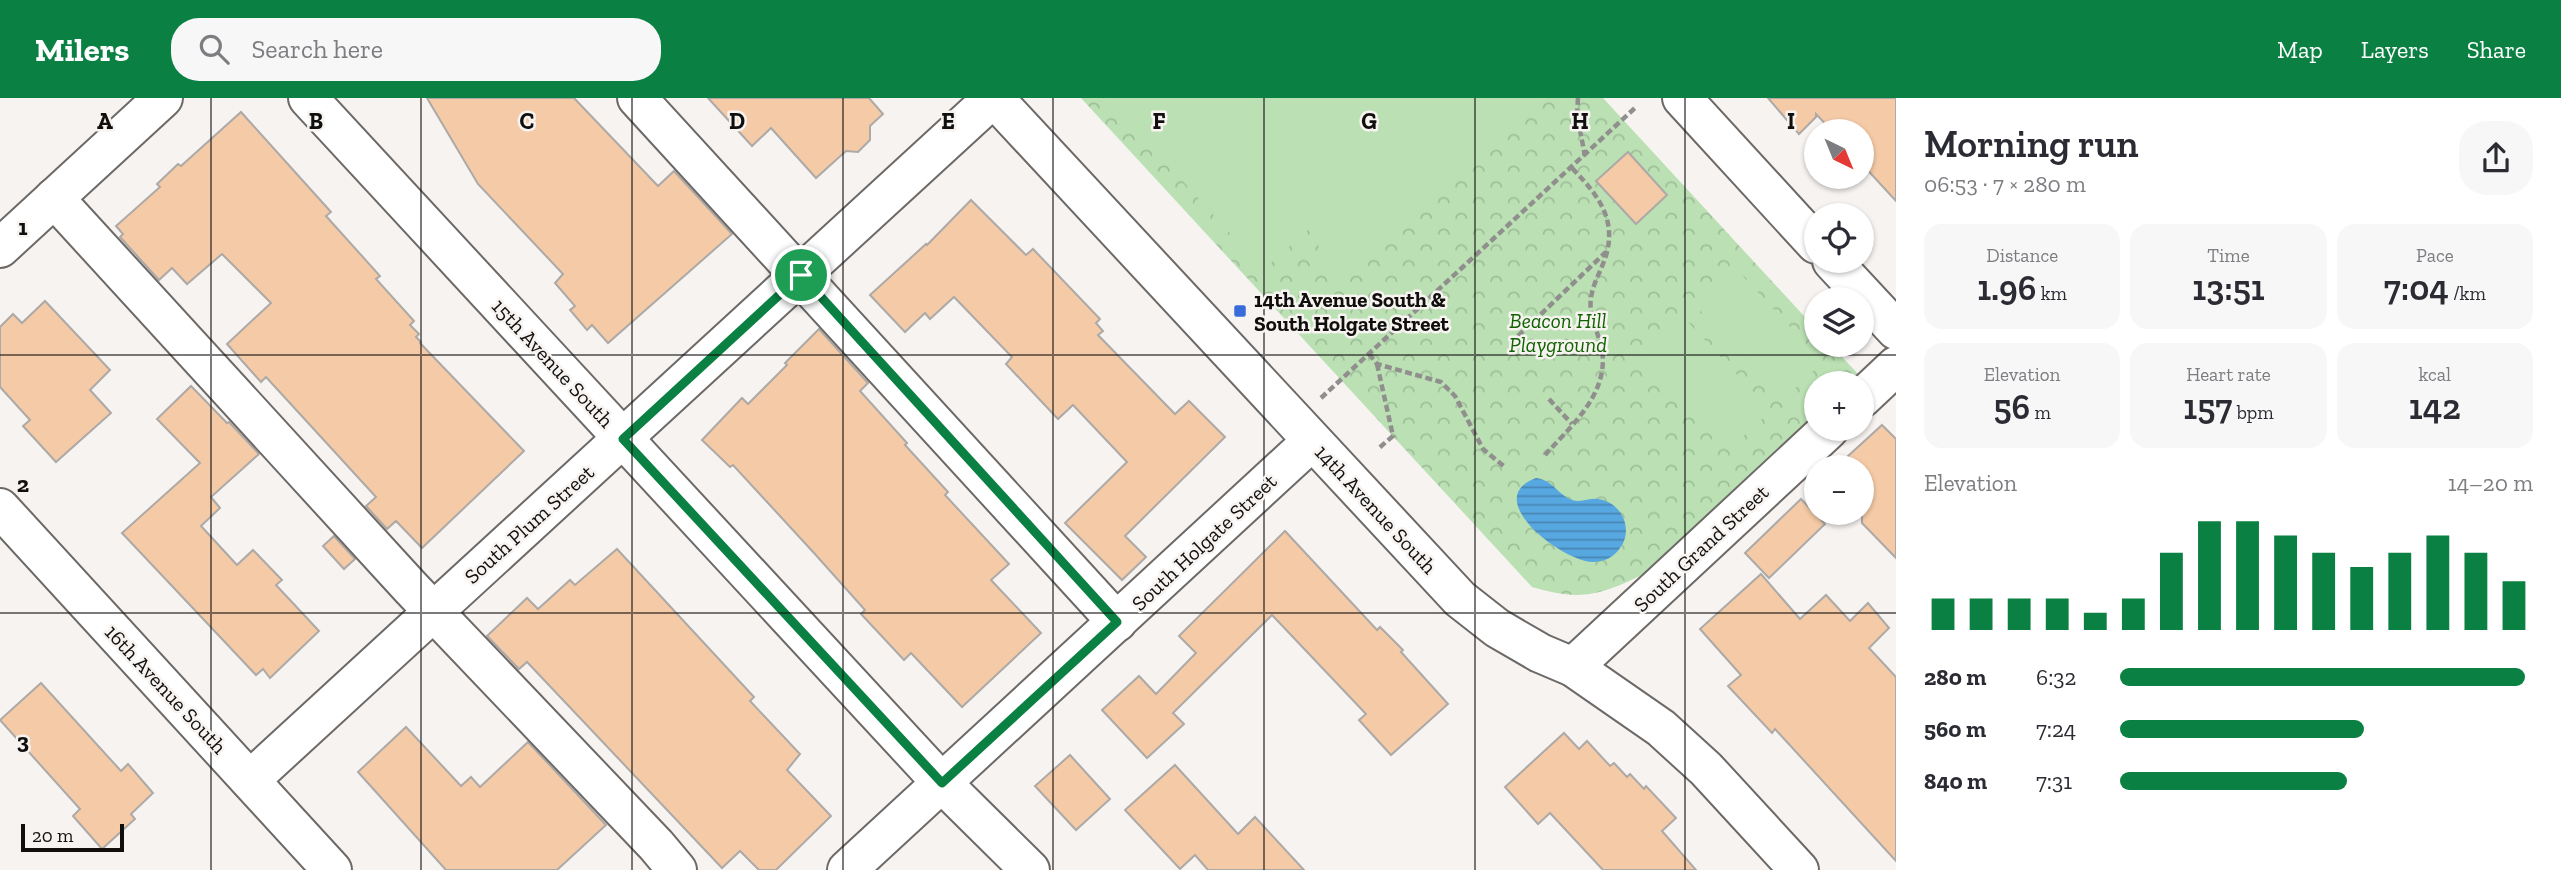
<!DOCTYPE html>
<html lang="en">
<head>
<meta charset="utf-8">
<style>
  :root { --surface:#fff; --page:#f7f7f7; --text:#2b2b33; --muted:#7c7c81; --accent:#0b8043 }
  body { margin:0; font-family:"Zilla Slab",serif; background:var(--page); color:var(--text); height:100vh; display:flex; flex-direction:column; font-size:26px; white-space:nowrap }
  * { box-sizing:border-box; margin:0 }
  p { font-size:23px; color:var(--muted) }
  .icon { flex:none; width:38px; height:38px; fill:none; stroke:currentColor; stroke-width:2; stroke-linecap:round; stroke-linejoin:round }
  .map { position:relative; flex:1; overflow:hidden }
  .panel { display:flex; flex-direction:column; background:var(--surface); width:665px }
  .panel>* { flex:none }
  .needle { width:46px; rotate:137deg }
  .fabs { position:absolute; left:1804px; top:21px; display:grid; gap:14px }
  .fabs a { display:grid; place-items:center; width:70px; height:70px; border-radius:50%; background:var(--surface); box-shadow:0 2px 5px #0004; font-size:35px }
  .scale { position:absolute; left:21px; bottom:18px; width:103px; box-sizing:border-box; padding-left:7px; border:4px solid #100f0e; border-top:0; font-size:19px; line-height:24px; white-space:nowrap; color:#100f0e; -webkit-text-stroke:5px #f6f3f1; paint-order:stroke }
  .pin { position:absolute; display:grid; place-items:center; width:60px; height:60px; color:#fff; margin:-30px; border:4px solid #fff; border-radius:50%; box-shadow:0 2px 7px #0007 }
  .round { display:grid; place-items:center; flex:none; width:74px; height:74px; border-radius:28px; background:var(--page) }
  .summary { display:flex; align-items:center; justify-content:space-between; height:119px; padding:0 28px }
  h1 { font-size:38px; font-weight:600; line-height:52px }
  .figures { display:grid; grid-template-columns:repeat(3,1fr); gap:10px; height:119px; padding:7px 28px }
  .figures div { display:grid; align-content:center; border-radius:18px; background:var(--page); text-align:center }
  .figures b { font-size:35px; font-weight:600 }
  .figures small { font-size:19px; font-weight:400 }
  .figures p { font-size:19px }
  .chart { height:196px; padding:14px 28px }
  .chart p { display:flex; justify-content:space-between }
  .chart svg { width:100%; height:126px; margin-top:7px; stroke:var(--accent); stroke-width:6 }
  ul { padding:0 28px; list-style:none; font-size:23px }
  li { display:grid; grid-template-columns:112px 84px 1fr; align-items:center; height:52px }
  li i { height:18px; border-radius:9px; background:var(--accent) }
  header { display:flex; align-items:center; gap:42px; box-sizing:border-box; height:98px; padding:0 35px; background:var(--accent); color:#fff }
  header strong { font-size:33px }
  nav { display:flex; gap:38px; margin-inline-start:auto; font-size:24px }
  .search { width:490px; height:63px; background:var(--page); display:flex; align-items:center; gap:18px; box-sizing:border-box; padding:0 24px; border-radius:28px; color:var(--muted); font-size:26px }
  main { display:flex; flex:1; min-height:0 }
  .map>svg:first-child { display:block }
  .forest { fill:url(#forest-crowns) }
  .garden { fill:#bae0b3 }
  .water { fill:url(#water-rules) }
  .building { fill:#f5caa6; stroke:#aca9a7; stroke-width:2 }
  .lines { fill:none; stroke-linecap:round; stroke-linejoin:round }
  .minor-casing { stroke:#6c6967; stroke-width:42 }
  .major-casing { stroke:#6c6967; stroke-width:42 }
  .path { stroke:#918f8d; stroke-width:4.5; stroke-dasharray:7 3.5; stroke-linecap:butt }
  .minor { stroke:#fff; stroke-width:38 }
  .major { stroke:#fff; stroke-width:38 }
  .route-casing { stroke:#fff; stroke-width:14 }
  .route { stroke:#0b8043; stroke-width:9 }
  .grid { fill:none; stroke:#100f0e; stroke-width:2; stroke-opacity:0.55 }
  .poi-dot { fill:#396bda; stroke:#f6f3f1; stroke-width:2.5 }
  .labels { text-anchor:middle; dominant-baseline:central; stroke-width:5; stroke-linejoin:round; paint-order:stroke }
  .poi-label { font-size:21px; font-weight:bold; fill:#100f0e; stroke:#f6f3f1; text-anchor:start }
  .park-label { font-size:21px; font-style:italic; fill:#106300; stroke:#f6f3f1 }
  .street-label { font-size:21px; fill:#100f0e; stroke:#f6f3f1 }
  .grid-label { font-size:23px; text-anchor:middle; font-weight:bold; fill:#100f0e; stroke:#f6f3f1; stroke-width:5; stroke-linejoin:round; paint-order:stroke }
</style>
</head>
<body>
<header>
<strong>Milers</strong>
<div class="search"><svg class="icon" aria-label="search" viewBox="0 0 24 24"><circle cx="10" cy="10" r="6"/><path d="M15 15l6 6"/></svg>Search here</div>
<nav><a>Map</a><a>Layers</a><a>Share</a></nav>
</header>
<main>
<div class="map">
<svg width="1896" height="772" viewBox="0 0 1896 772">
  <defs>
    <pattern id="forest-crowns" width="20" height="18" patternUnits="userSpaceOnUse" patternTransform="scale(1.75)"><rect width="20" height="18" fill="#bae0b3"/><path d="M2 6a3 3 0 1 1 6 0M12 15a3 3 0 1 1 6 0" fill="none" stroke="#9fbf99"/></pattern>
    <pattern id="water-rules" width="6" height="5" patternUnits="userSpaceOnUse" patternTransform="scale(1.75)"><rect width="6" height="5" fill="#57a7e0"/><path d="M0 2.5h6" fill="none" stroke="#4786b4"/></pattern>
  </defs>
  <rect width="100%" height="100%" fill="#f6f3f1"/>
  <!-- forest -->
  <path class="forest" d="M1081,0h522l213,231v16h15l27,29 -10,9h-32v30l-174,162c-44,21 -62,26 -110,12z"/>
  <!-- garden -->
  <g class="garden">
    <polygon points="1108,0 1546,0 1545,3 1339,185 1309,131 1263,172"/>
    <polygon points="1740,175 1823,264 1783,302 1700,212"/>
    <polygon points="1687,223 1771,313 1730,350 1646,260"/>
  </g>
  <!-- water -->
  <path class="water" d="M1536,380c17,2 21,16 36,22 9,3 17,-2 26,-1 24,3 36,31 22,49 -6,9 -16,14 -27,14 -32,-1 -113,-64 -57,-84z"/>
  <!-- building -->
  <g class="building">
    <polygon points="427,0 574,0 658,88 674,73 732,136 608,245 592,227 587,232 570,212 575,208 555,185 563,176 478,86"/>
    <polygon points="708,0 869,0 883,16 870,28 870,42 858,54 846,53 816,80 771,30 752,48"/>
    <polygon points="1768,0 1896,0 1896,103 1862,66 1862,33 1832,33 1816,16 1816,19 1799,36"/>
    <polygon points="241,14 331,114 326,118 380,178 376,181 414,223 410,227 419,236 416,239 421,244 420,245 524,353 422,450 396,423 387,431 366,408 376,399 266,279 261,284 227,246 271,205 222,156 187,186 172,170 159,182 120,139 123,136 116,128 160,89 157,86 178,66 181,68"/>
    <polygon points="1628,54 1667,97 1636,126 1596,83"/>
    <polygon points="971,102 1026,157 1033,151 1100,221 1096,225 1103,233 1098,237 1175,316 1189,303 1225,339 1125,438 1146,459 1122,482 1065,425 1127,364 1073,307 1058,321 1006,266 1012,259 954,199 930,221 925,215 905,234 870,197 926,146 927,147"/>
    <polygon points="45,203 110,272 90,292 111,315 56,364 23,328 30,322 0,289 0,229 13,216 22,225"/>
    <polygon points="819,231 868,285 860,293 907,345 905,347 948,394 945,397 1009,466 991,482 1041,535 962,609 911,555 904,562 861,516 865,512 814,455 733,367 730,369 702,342 742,300 748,306 787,267 785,265"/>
    <polygon points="191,288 227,325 229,324 259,356 211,399 220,410 201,428 237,467 253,452 282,482 276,487 319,533 270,580 263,571 256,577 122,435 200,365 157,321"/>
    <polygon points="1882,327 1896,341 1896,460 1862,425 1862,369 1836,369"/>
    <polygon points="1801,401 1825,426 1769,480 1745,455"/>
    <polygon points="1285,433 1377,532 1380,529 1403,552 1401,554 1448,606 1391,657 1359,622 1366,616 1272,517 1173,615 1184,626 1147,660 1102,612 1139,578 1156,596 1196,555 1179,538"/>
    <polygon points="334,438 355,461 344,471 323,448"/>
    <polygon points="617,451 754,599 750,603 800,656 787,672 831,718 776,772 759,772 740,753 722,770 527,564 519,571 487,538 527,500 538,511 570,482 575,487"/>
    <polygon points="1761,476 1800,521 1826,497 1850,523 1868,505 1889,530 1869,550 1896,579 1896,763 1775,631 1772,635 1728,588 1741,577 1700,531"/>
    <polygon points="41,585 121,673 128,666 153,695 131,716 135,721 102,751 73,718 80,711 0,622"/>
    <polygon points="406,629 461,688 471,679 480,689 528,644 606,727 557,772 446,772 358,674"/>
    <polygon points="1564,635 1579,651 1587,643 1610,668 1614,665 1627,679 1630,676 1644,691 1646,688 1676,720 1662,733 1696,772 1603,772 1550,715 1538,726 1505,689"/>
    <polygon points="1070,657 1110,701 1076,732 1035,688"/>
    <polygon points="1175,667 1238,736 1255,719 1304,772 1208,772 1195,757 1180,771 1125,712"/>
  </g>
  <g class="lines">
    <!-- minor casing -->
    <g class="minor-casing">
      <g id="minor">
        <polyline points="637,0 1117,524"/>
        <polyline points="994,0 1460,501 1497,530 1540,555 1573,569 1661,630 1706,671 1799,772"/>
        <polyline points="1682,0 1816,146"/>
        <polyline points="54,100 411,490 656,747 677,772"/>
        <polyline points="0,150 163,0"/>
        <polyline points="1832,163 1896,232"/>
        <polyline points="1862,300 1896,268"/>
        <polyline points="0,410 332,772"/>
        <polyline points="1573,569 1829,331"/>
        <polyline points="250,682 993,0"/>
        <polyline points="847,772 1312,343"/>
      </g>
    </g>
    <!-- major casing -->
    <g class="major-casing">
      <polyline id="major" points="308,0 942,685 1030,772"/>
    </g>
    <!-- path -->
    <g class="path">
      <polyline points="1578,0 1577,17 1585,58"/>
      <polyline points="1518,238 1606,154"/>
      <polyline points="1369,256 1377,266 1441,284 1455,298 1483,351 1506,370"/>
      <polyline points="1377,266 1393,338 1379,350"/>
      <polyline points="1321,300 1636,9"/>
      <polyline points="1549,301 1572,326"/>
      <path d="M1545,357c26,-29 64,-61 57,-105 -3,-17 -14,-34 -11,-52 2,-16 12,-30 16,-46 9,-36 -12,-60 -35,-84"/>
    </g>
    <!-- minor -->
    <use href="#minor" class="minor"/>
    <!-- major -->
    <use href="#major" class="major"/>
  </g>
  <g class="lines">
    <!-- route casing -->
    <g class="route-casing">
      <polygon id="route" points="801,177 1117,524 942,685 623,341"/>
    </g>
    <!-- route -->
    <use href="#route" class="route"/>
  </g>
  <!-- grid -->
  <path class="grid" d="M211,0v772M421,0v772M632,0v772M843,0v772M1053,0v772M1264,0v772M1475,0v772M1685,0v772M0,257h1896M0,515h1896"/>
  <!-- markers -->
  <rect class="poi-dot" x="1233" y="206" width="14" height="14" rx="3.5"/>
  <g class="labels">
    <!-- poi labels -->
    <g class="poi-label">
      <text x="1254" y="201">14th Avenue South &amp;<tspan x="1254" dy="24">South Holgate Street</tspan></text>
    </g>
    <!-- park labels -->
    <g class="park-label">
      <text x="1558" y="222">Beacon Hill<tspan x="1558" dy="24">Playground</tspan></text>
    </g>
    <!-- street labels -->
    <g class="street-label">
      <text transform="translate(553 265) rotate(47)">15th Avenue South</text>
      <text transform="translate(1376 411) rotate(47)">14th Avenue South</text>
      <text transform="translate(529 426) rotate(-42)">South Plum Street</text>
      <text transform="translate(1204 444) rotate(-43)">South Holgate Street</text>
      <text transform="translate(1701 450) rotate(-43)">South Grand Street</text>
      <text transform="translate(166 591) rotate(47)">16th Avenue South</text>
    </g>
  </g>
  <g class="grid-label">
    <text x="105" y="31">A</text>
    <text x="316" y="31">B</text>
    <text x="527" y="31">C</text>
    <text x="737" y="31">D</text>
    <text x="948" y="31">E</text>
    <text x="1159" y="31">F</text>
    <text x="1369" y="31">G</text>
    <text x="1580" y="31">H</text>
    <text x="1791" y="31">I</text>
    <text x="23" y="137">1</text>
    <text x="23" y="394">2</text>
    <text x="23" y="651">3</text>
  </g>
</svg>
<div class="fabs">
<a><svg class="needle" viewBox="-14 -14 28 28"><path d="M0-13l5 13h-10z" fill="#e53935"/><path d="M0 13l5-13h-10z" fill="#7c7c81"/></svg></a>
<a><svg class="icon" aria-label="locate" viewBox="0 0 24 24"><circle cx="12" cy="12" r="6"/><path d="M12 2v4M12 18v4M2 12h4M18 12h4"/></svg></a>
<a><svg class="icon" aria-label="layers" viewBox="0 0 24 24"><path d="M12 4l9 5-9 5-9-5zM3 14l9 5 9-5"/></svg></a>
<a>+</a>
<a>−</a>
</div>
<div class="scale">20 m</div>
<div class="pin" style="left:801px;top:177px;background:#1e9e55"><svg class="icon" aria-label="arrive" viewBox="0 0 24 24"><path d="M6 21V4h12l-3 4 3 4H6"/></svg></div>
</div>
<section class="panel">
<div class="summary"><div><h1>Morning run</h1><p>06:53 · 7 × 280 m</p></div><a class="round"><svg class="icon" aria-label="share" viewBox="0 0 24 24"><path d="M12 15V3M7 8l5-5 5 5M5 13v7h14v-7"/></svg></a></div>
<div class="figures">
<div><p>Distance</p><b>1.96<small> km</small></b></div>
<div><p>Time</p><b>13:51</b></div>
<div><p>Pace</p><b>7:04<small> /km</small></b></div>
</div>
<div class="figures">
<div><p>Elevation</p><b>56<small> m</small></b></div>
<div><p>Heart rate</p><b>157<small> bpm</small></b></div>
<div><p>kcal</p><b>142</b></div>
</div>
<div class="chart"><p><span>Elevation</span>14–20 m</p>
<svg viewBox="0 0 160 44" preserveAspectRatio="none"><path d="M5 44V33M15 44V33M25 44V33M35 44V33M45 44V38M55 44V33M65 44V17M75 44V6M85 44V6M95 44V11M105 44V17M115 44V22M125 44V17M135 44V11M145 44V17M155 44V27"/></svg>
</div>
<ul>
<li><b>280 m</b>6:32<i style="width:98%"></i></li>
<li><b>560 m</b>7:24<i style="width:59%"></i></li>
<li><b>840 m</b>7:31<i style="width:55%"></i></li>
</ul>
</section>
</main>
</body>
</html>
